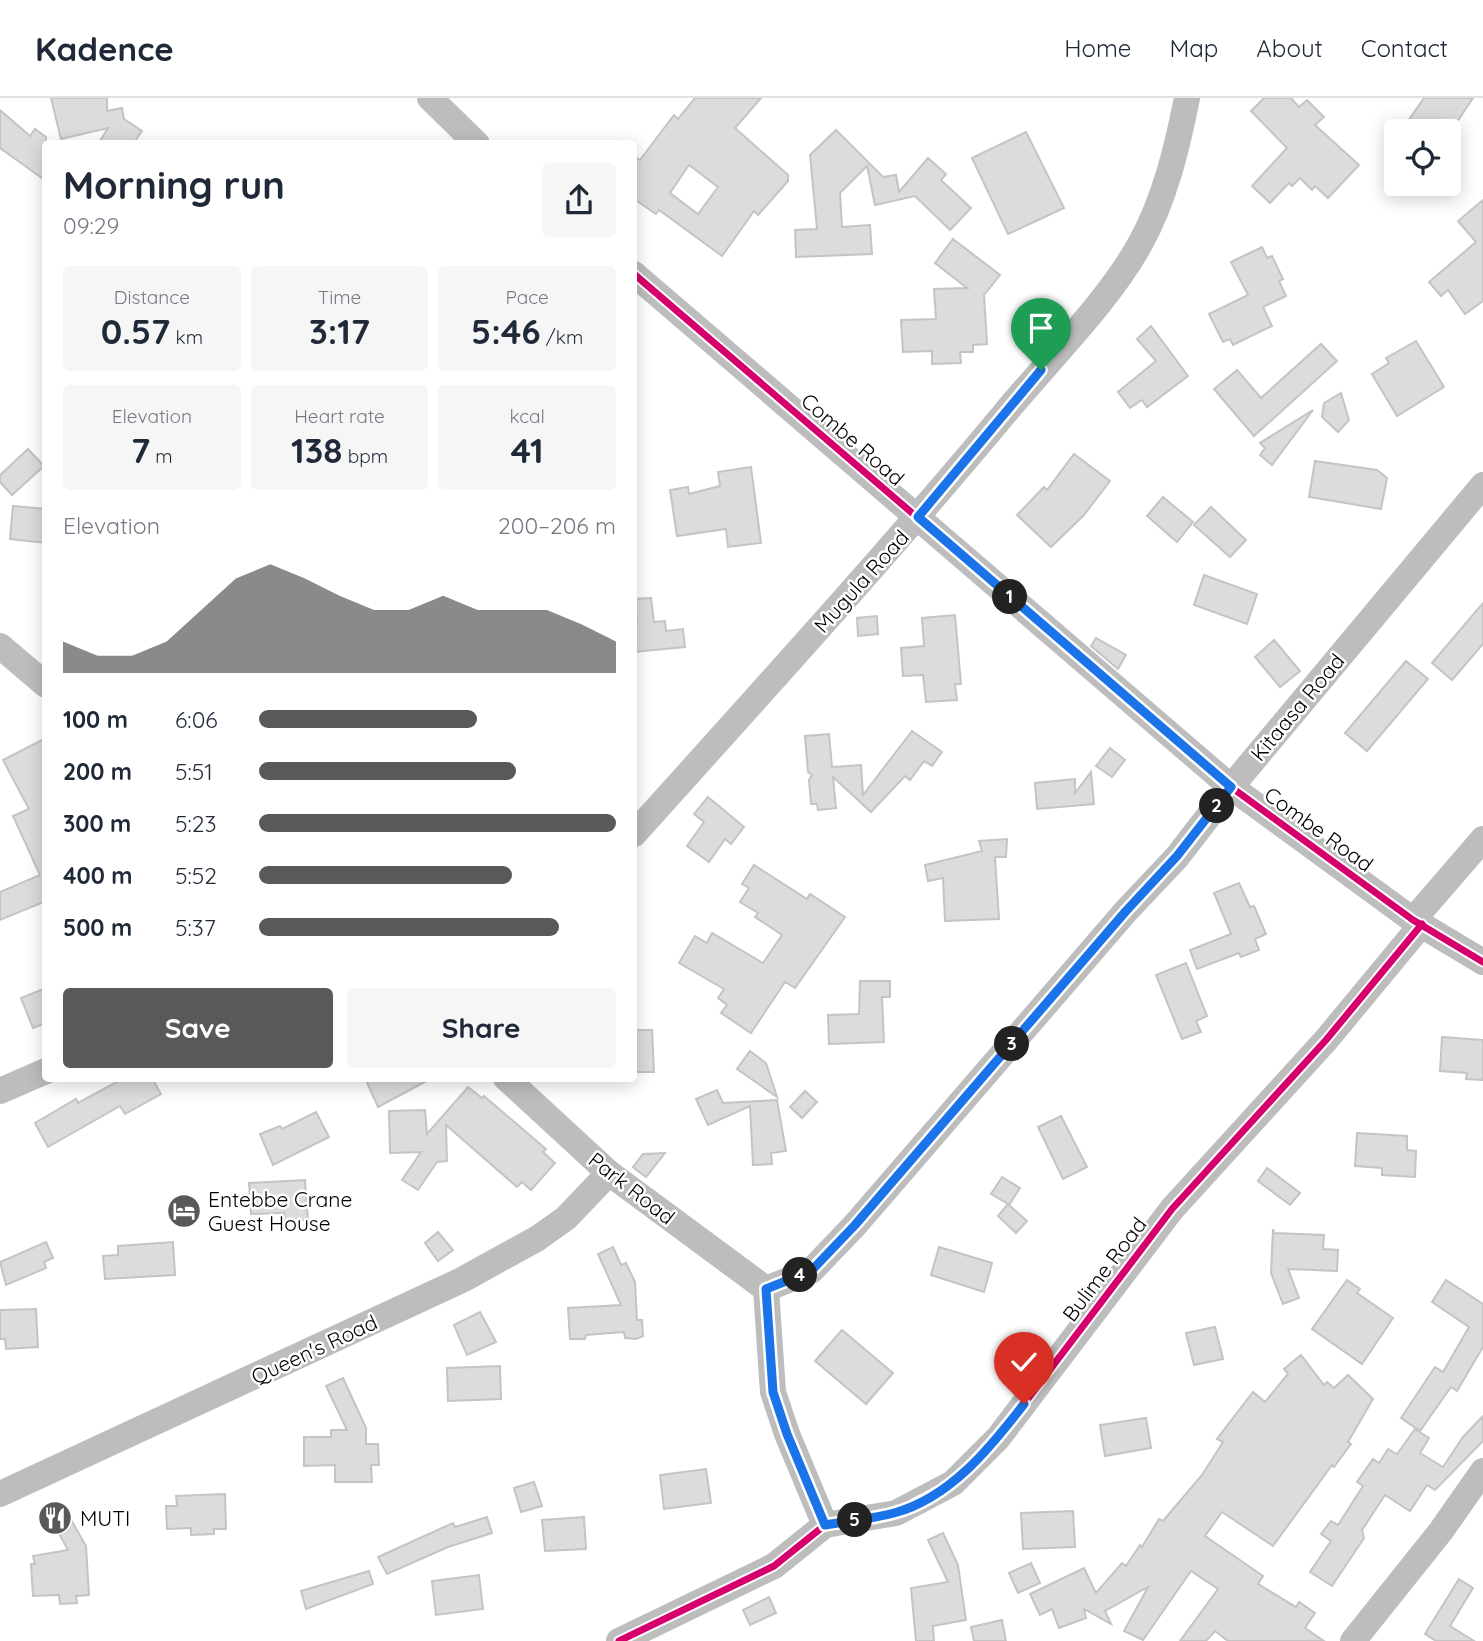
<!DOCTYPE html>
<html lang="en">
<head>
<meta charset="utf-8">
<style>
  :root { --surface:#fff; --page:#f6f6f7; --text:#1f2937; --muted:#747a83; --line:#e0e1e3; --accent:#595959 }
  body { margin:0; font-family:Quicksand,sans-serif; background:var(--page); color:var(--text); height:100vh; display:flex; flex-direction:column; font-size:26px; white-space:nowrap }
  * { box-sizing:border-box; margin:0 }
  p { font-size:23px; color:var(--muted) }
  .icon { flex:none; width:38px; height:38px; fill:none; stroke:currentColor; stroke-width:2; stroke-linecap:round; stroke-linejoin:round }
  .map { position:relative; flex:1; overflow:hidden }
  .sheet { position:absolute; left:42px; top:42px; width:595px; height:942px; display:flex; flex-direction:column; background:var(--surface); border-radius:7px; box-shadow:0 4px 18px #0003 }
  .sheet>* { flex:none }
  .tools { position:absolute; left:1384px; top:21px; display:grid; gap:14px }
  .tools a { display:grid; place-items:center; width:77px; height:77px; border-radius:7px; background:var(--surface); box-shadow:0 4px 18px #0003; font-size:35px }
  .pin { position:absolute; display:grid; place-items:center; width:60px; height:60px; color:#fff; margin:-72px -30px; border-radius:50% 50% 50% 0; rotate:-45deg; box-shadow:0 0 7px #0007 }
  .pin .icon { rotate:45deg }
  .km { position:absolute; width:35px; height:35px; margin:-18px; border-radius:50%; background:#222; color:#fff; font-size:19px; line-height:35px; text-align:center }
  .round { display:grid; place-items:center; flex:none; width:74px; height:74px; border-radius:7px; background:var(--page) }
  .overview { display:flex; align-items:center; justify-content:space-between; height:119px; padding:0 21px }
  h1 { font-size:38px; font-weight:700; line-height:52px }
  .figures { display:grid; grid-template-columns:repeat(3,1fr); gap:10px; height:119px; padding:7px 21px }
  .figures div { display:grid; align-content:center; border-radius:7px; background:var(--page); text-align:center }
  .figures b { font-size:35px; font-weight:700 }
  .figures small { font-size:19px; font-weight:400 }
  .figures p { font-size:19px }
  .chart { height:196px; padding:14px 21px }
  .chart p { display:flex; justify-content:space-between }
  .chart svg { width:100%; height:126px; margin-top:7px; fill:var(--accent); opacity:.7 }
  .primary-button { display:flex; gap:14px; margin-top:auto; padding:14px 21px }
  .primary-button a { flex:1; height:80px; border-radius:7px; background:var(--accent); color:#fff; font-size:28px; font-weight:700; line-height:80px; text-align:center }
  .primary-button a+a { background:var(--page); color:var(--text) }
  ul { padding:0 21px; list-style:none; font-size:23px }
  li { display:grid; grid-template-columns:112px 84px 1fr; align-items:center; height:52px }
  li i { height:18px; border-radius:9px; background:var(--accent) }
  header { display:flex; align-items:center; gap:42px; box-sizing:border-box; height:98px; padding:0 35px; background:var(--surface); border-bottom:2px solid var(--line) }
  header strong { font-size:33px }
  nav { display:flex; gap:38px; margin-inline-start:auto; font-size:24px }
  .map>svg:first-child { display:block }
  .building { fill:#dcdcdc; stroke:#c4c4c4; stroke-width:2; fill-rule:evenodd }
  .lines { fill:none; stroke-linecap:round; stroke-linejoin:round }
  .minor { stroke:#bdbdbd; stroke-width:26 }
  .cycleway-casing { stroke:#fff; stroke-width:11 }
  .cycleway { stroke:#d6006c; stroke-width:7 }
  .route-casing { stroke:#fff; stroke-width:14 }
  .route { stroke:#1a73e8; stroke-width:9 }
  .labels { text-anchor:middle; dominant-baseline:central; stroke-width:5; stroke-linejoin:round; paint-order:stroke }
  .street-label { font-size:21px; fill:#000; stroke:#fff }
  .poi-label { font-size:21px; fill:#000; stroke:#fff; text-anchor:start }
</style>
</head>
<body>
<header>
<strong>Kadence</strong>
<nav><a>Home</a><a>Map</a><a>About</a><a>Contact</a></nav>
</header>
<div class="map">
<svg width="1483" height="1543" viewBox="0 0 1483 1543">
  <rect width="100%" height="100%" fill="#fff"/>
  <!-- building -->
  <g class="building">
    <polygon points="51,0 107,0 107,13 122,10 124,21 142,33 133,46 98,46 108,30 61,41"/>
    <path d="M695,0h66l-26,30 53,47v6l-30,34 -4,-4 -32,45 -63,-46 -3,4 -22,-15v-43l6,4 34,-45 4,4zM689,67l29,22 -20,27 -28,-21z"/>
    <polygon points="1264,0 1291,0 1299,9 1307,2 1324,19 1315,27 1359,67 1328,100 1315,88 1312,92 1300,80 1292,88 1289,85 1270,105 1252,88 1287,50 1251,13"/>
    <polygon points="1424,0 1473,0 1451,33 1401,33"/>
    <polygon points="0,12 30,38 35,31 46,39 46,83 0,50"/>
    <polygon points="836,32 883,79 896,77 899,94 928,60 946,76 941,82 971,110 950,132 915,98 875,107 867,68 840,95 842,129 870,127 872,156 796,159 795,132 817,131 810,57"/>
    <polygon points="1026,34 1064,110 1008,136 972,60"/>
    <polygon points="1483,102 1483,203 1465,216 1448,192 1441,198 1429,184 1476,144 1458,123"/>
    <polygon points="953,141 1000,177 984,197 987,246 973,247 973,254 960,254 961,265 932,266 932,253 903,254 901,222 936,221 934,191 967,190 935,165"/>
    <polygon points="1262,149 1267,160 1272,158 1283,181 1279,183 1286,198 1263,209 1272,228 1233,247 1230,241 1223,244 1209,216 1248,197 1231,164"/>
    <polygon points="1151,228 1188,278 1147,309 1142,302 1130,310 1118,294 1156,263 1137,241"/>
    <polygon points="1416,243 1444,289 1397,318 1372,276 1389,265 1386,260"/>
    <polygon points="1321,246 1337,263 1254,338 1214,291 1237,272 1261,300"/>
    <polygon points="1341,295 1349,322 1338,334 1322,319 1324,305"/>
    <polygon points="1313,312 1272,367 1260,357 1265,350 1260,345"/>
    <polygon points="28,351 44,368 12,397 0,384 0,377"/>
    <polygon points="1074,356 1110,383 1084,417 1051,449 1017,417 1044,389 1047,392"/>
    <polygon points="1315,363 1377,372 1387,380 1381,411 1309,399"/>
    <polygon points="751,369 761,445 728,449 726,431 677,438 670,392 688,389 689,396 720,388 718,374"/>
    <polygon points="1163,399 1193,424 1177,444 1147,418"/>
    <polygon points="13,408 46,411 46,445 10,441"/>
    <polygon points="1211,409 1246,442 1230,459 1194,427"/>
    <polygon points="1204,477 1257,496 1247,526 1194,507"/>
    <polygon points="651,500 654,524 665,523 666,533 683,531 685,549 634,554 634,526 637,526 634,501"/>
    <polygon points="1483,505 1483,546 1452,582 1432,565"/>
    <polygon points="955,517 961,586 955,586 957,602 926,604 923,577 903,578 901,550 924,548 922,520"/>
    <polygon points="877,518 878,536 858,538 857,520"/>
    <polygon points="1096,540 1126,557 1118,571 1091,548"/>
    <polygon points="1274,542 1300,573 1280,589 1255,559"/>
    <polygon points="1406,563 1428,581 1367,653 1345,635"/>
    <polygon points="912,633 942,654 932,668 924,663 910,682 905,678 871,714 833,679 836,710 818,712 817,706 811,706 809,682 812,677 808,674 805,638 829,636 832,669 861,667 863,697"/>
    <polygon points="46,640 46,803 0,822 0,794 40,777 13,718 29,711 3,662"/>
    <polygon points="1110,650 1125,662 1112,679 1096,668"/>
    <polygon points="1091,674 1094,706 1037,711 1035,685 1075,681 1075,695"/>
    <polygon points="708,699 744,729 731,746 725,741 709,764 687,748 704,724 694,716"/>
    <polygon points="1007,741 1006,759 995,759 999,821 945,823 943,780 928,783 925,767 982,753 979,743"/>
    <polygon points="754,767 807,801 810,796 845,819 795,890 785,884 751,935 721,915 727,907 718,900 724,891 679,865 695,838 707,845 712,835 763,865 782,837 755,819 758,815 740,804 749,790 742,786"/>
    <polygon points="1239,785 1250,809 1254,808 1266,836 1255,841 1259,852 1241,859 1239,855 1197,871 1190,852 1231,836 1214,795"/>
    <polygon points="1186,865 1207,918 1196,923 1201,934 1182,941 1156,877"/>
    <polygon points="860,883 890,883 890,899 882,899 884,944 829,946 828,917 859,916"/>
    <polygon points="46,890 46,925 33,930 21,900"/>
    <polygon points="634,932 652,932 654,974 634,974"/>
    <polygon points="1442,939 1483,942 1483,982 1466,981 1467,975 1440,973"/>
    <polygon points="750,953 766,965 777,999 737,971"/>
    <polygon points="124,980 152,980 161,996 125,1016 120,1008 48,1049 35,1025 76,1001 78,1005"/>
    <polygon points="365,980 432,980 378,1009"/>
    <polygon points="468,989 482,1000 484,998 546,1051 543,1054 555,1065 531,1092 522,1084 517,1089 446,1027 447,1063 437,1064 418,1092 402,1082 421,1054 390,1055 389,1013 425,1012 427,1036"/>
    <polygon points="717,992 723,1005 777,1002 786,1053 771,1055 772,1066 753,1067 750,1008 708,1027 696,1001"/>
    <polygon points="805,993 817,1004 802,1020 790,1009"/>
    <polygon points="316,1014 329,1039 273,1067 260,1036 280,1028 282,1031"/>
    <polygon points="1061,1018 1087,1069 1063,1081 1038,1029"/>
    <polygon points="1357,1035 1407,1038 1407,1052 1416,1053 1415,1079 1382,1077 1382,1070 1355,1068"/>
    <polygon points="665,1055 646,1079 633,1069 643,1056"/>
    <polygon points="1267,1070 1300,1095 1290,1107 1258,1083"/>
    <polygon points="1002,1079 1020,1090 1009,1107 1027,1123 1016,1135 998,1118 1008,1106 991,1096"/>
    <polygon points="305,1082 308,1122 285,1123 284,1115 251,1116 249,1085"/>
    <polygon points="1273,1131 1274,1135 1324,1137 1323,1151 1338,1152 1337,1173 1288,1171 1299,1200 1283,1206 1271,1175"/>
    <polygon points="438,1134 453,1152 438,1163 425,1145"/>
    <polygon points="46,1144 53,1160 44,1164 46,1170 6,1187 0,1164"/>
    <polygon points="173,1144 175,1177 105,1181 103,1158 118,1157 118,1148"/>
    <polygon points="613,1149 621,1167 626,1165 635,1184 637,1222 642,1222 643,1238 636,1241 625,1240 624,1234 586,1237 585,1241 570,1241 568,1210 621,1207 598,1156"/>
    <polygon points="939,1149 992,1165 984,1194 931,1177"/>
    <polygon points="1347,1182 1360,1191 1357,1195 1393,1220 1362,1266 1312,1231"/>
    <polygon points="1446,1182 1483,1206 1483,1249 1457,1293 1451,1289 1420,1333 1401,1320 1435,1269 1443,1274 1469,1229 1432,1204"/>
    <polygon points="36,1211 38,1249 6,1251 5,1241 0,1241 0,1212"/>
    <polygon points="480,1214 496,1244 467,1257 454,1227"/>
    <polygon points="1215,1229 1223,1261 1194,1267 1186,1235"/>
    <polygon points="842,1232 893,1275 866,1306 815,1263"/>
    <polygon points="1301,1257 1324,1287 1327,1284 1334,1290 1348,1277 1373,1301 1348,1344 1351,1346 1334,1369 1332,1367 1273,1448 1222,1414 1205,1438 1263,1478 1258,1486 1296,1509 1299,1504 1315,1515 1305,1530 1324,1543 1228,1543 1215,1533 1206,1543 1180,1543 1218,1491 1191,1473 1143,1542 1124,1533 1148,1489 1105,1513 1111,1526 1084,1511 1086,1520 1059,1530 1052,1511 1040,1517 1030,1496 1084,1470 1096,1495 1122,1465 1126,1468 1140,1447 1142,1449 1159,1421 1163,1423 1202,1377 1223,1344 1217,1341 1253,1294 1265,1304 1288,1276 1284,1271"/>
    <polygon points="500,1268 501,1301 448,1303 447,1270"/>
    <polygon points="343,1280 366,1330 366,1346 378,1346 379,1367 371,1367 372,1384 335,1384 335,1367 304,1368 304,1339 331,1339 331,1332 347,1332 326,1288"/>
    <polygon points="1483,1318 1483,1343 1435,1392 1427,1387 1410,1413 1385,1397 1362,1432 1364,1440 1332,1488 1310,1474 1331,1443 1321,1436 1331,1423 1338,1427 1363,1388 1357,1384 1373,1361 1379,1365 1388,1351 1397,1356 1415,1331 1429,1340 1420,1355 1443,1369 1463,1339"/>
    <polygon points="1146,1320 1151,1350 1105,1358 1100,1327"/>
    <polygon points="706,1371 711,1405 664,1411 660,1377"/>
    <polygon points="534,1384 542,1408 521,1414 514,1390"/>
    <polygon points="225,1396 226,1431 214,1431 214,1436 191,1437 191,1430 167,1431 166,1408 177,1408 176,1398"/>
    <polygon points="66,1413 86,1448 89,1497 76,1498 77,1505 60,1506 59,1497 33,1498 31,1466 35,1466 33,1458 68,1452 51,1421"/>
    <polygon points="1073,1413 1075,1449 1023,1451 1021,1415"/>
    <polygon points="487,1419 492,1435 448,1449 387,1476 378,1459 453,1425 455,1429"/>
    <polygon points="584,1419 586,1451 545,1453 542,1422"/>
    <polygon points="943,1435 958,1467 966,1522 933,1528 934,1543 916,1543 911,1490 948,1484 928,1442"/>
    <polygon points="1031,1465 1040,1485 1018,1495 1009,1475"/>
    <polygon points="369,1473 373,1486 306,1511 301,1493"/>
    <polygon points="479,1477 483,1511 436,1517 432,1483"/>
    <polygon points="1459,1481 1473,1490 1450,1528 1474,1543 1436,1543 1425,1536"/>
    <polygon points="769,1499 776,1515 750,1527 743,1512"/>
    <polygon points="1002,1522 1006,1543 974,1543 971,1529"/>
  </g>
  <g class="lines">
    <!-- minor -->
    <g class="minor">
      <polyline points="430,0 477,46"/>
      <polyline points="634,176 1231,689 1413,822 1483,864"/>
      <polyline points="0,548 46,587"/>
      <path d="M634,736c125,-139 251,-277 371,-421 43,-52 103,-111 135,-169 25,-45 37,-96 47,-146"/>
      <polyline points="1413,822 1483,741"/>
      <polyline points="506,980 609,1075 766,1191"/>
      <polyline points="0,993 46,973"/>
      <polyline points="766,1191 811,1173 855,1127 1126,813 1177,759 1231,689 1483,387"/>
      <polyline points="766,1191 773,1294 787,1336 825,1427"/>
      <polyline points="0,1396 462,1182 538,1140 566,1120 609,1075"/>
      <polyline points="619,1543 774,1468 825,1427 896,1415 953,1385 998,1340 1172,1111 1326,942 1422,826"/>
      <polyline points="1353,1543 1441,1433 1483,1373"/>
    </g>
    <!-- cycleway casing -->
    <g class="cycleway-casing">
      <g id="cycleway">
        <polyline points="634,176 1231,689 1413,822 1483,864"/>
        <polyline points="619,1543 774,1468 825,1427 896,1415 953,1385 998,1340 1172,1111 1326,942 1422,826"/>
      </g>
    </g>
    <!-- cycleway -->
    <use href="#cycleway" class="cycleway"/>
  </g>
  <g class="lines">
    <!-- route casing -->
    <g class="route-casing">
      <path id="route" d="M1024,1306c-34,44 -74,94 -130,109 -22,6 -46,8 -69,12l-38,-91 -14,-42 -7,-103 45,-18 44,-46 271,-314 51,-55 54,-69 -313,-270 123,-147"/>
    </g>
    <!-- route -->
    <use href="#route" class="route"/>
  </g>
  <!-- icons -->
  <defs>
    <g id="hotel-disc" transform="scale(1.75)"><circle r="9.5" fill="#595959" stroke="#fff"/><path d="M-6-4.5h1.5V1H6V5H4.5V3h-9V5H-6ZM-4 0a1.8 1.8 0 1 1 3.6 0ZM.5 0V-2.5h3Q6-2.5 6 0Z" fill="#fff"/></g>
    <g id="restaurant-disc" transform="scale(1.75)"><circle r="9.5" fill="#595959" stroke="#fff"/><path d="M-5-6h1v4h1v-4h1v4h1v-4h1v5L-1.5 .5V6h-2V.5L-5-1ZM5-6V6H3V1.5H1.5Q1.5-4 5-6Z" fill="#fff"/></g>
  </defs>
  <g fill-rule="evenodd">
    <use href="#hotel-disc" x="184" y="1113"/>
    <use href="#restaurant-disc" x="55" y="1420"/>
  </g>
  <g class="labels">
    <!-- street labels -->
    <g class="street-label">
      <text transform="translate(853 341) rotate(41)">Combe Road</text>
      <text transform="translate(861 483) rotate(-48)">Mugula Road</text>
      <text transform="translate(1297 609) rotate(-50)">Kitaasa Road</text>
      <text transform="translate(1319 731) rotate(36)">Combe Road</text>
      <text transform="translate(632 1090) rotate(38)">Park Road</text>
      <text transform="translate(1104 1171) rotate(-53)">Bulime Road</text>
      <text transform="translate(314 1251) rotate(-25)">Queen's Road</text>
    </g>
    <!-- poi labels -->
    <g class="poi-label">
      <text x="208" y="1101">Entebbe Crane<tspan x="208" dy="24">Guest House</tspan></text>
      <text x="80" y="1420">MUTI</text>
    </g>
  </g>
</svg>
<div class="tools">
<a><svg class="icon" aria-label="locate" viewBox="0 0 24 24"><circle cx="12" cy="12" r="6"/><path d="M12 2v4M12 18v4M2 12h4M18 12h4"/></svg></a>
</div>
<div class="pin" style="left:1041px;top:272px;background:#1e9e55"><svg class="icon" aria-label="arrive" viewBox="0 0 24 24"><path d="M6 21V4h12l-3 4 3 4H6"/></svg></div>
<div class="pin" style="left:1024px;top:1306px;background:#d93025"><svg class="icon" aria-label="check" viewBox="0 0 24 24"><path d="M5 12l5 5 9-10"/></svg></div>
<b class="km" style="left:1010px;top:499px">1</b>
<b class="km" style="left:1217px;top:708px">2</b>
<b class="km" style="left:1012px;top:946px">3</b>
<b class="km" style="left:800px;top:1177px">4</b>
<b class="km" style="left:855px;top:1422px">5</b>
<section class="sheet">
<div class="overview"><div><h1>Morning run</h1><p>09:29</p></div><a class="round"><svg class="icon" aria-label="share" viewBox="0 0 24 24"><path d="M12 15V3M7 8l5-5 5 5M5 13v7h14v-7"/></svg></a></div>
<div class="figures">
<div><p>Distance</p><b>0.57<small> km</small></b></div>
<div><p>Time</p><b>3:17</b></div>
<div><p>Pace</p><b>5:46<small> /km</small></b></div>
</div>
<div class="figures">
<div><p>Elevation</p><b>7<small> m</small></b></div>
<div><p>Heart rate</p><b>138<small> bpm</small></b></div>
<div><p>kcal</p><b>41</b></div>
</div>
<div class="chart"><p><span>Elevation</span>200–206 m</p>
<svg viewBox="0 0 160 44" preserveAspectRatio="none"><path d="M0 44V33L10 38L20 38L30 33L40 22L50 11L60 6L70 11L80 17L90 22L100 22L110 17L120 22L130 22L140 22L150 27L160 33V44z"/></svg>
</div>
<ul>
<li><b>100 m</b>6:06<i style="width:61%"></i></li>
<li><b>200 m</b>5:51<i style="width:72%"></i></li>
<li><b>300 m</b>5:23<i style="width:100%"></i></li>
<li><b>400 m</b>5:52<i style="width:71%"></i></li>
<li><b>500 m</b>5:37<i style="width:84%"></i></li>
</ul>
<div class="primary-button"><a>Save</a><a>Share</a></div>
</section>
</div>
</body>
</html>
